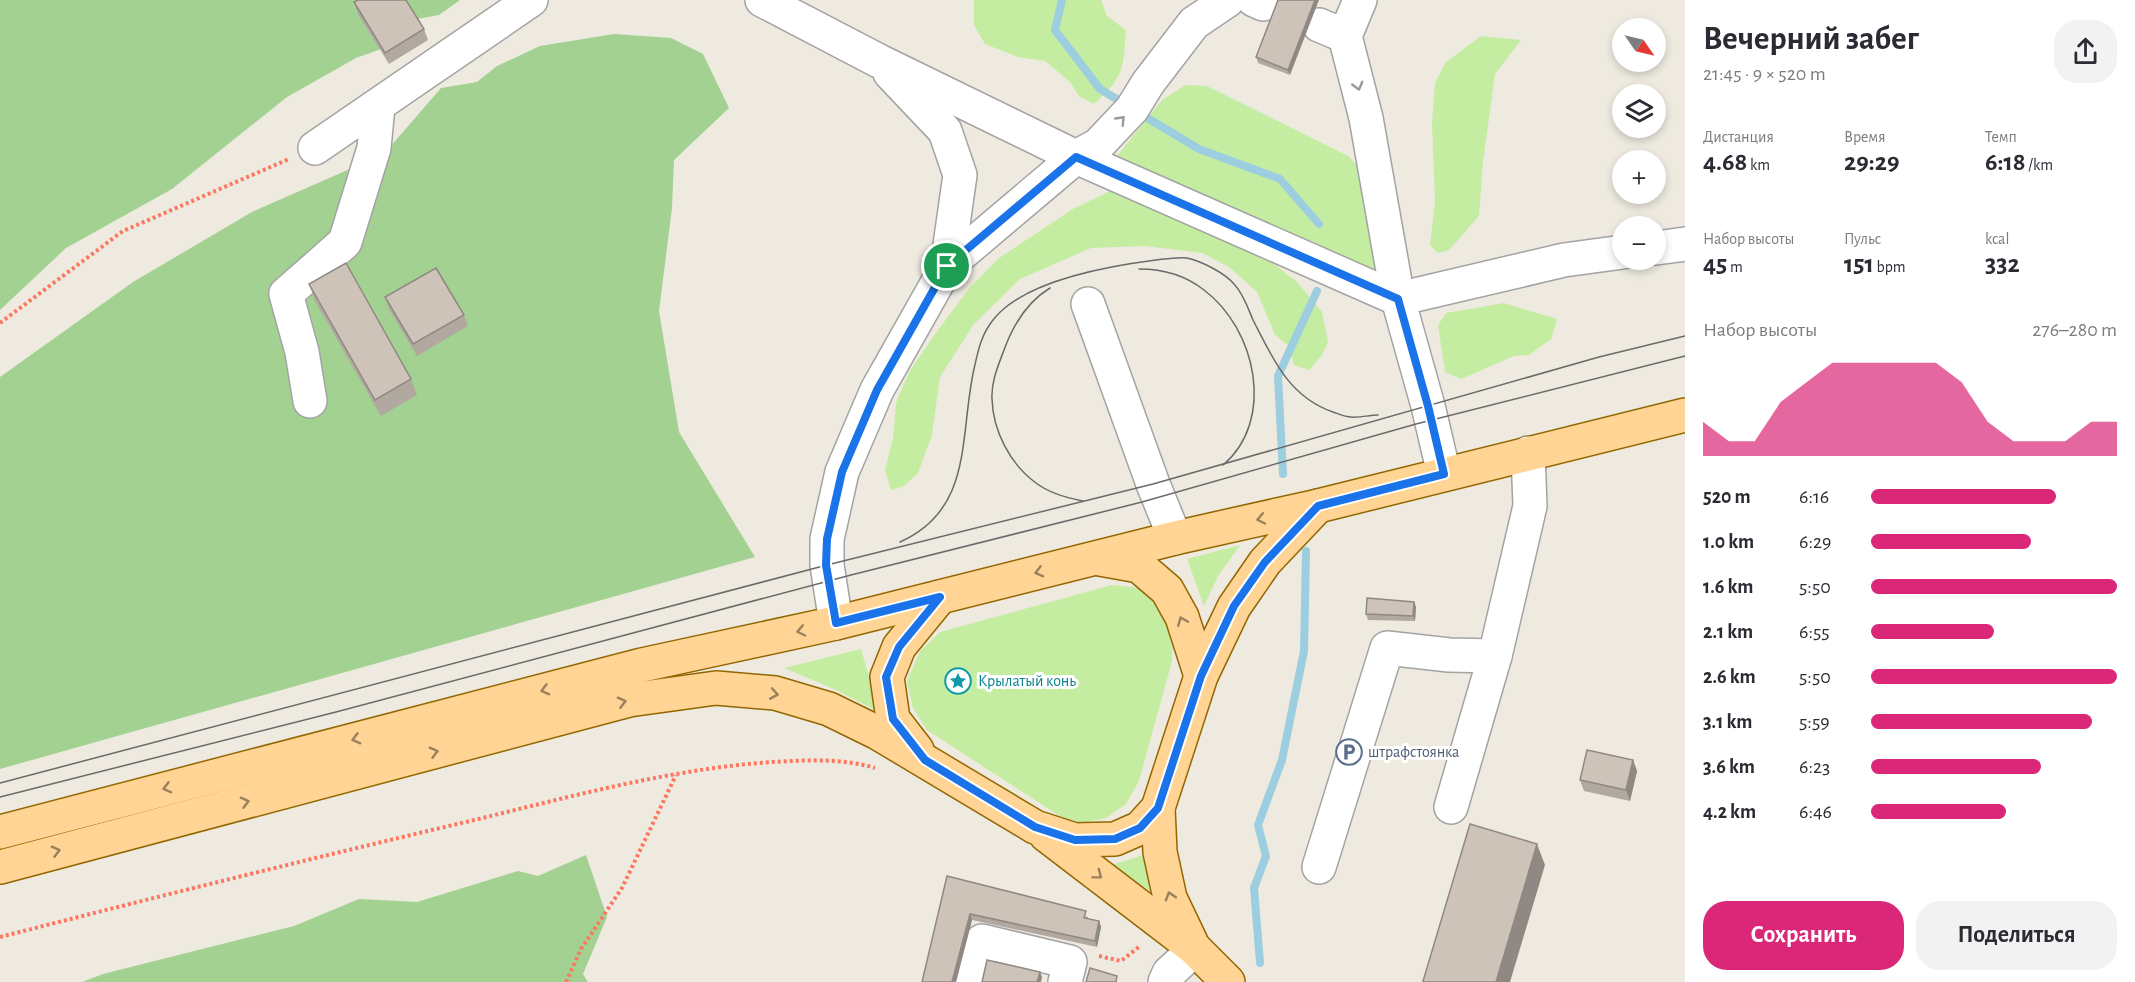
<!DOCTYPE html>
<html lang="ru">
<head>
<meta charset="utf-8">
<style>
  :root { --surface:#fff; --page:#f2f2f3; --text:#2b2b33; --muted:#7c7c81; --accent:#db2777 }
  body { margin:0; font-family:"Alegreya Sans",sans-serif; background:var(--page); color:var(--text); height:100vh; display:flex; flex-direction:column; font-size:22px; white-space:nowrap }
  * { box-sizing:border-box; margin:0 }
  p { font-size:20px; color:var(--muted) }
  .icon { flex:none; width:33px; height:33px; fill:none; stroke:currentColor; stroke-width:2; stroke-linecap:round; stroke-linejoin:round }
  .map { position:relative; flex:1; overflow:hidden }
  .drawer { display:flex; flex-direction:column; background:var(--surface); width:450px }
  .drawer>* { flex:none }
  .needle { width:39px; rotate:124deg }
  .controls { position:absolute; left:1612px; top:18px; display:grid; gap:12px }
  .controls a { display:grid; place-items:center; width:54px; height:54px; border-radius:50%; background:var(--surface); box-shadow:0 3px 9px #0003; font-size:30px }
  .pin { position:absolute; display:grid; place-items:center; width:51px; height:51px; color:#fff; margin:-26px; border:3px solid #fff; border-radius:50%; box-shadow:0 2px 6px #0007 }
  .round { display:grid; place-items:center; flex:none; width:63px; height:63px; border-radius:24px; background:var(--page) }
  .headline { display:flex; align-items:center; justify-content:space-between; height:102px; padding:0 18px }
  h1 { font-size:33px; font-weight:700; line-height:45px }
  .metrics { display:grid; grid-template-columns:repeat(3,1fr); gap:9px; height:102px; padding:6px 18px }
  .metrics div { display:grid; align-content:center }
  .metrics b { font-size:26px; font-weight:700 }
  .metrics small { font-size:16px; font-weight:400 }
  .metrics p { font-size:16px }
  .chart { height:168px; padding:12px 18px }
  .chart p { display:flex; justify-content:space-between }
  .chart svg { width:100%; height:108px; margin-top:6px; fill:var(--accent); opacity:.7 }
  .cta { display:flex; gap:12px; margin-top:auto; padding:12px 18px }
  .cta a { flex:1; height:69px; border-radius:24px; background:var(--accent); color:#fff; font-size:24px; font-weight:700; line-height:69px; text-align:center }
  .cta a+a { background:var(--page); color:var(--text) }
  ul { padding:0 18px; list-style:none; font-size:20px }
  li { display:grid; grid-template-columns:96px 72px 1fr; align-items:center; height:45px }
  li i { height:15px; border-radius:8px; background:var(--accent) }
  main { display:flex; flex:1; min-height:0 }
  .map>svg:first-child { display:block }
  .grass { fill:#c4eda1 }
  .forest { fill:#a2d191 }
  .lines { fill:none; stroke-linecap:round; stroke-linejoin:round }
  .stream { stroke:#9dcee0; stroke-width:8 }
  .minor-casing { stroke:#a3a3a3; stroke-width:36 }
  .major-casing { stroke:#936700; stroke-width:36 }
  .path { stroke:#ff7660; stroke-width:4; stroke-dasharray:3 3; stroke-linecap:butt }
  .minor { stroke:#fff; stroke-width:33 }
  .major { stroke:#ffd494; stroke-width:33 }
  .tram { stroke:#6a6a6a; stroke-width:1.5 }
  .wall { fill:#b1a89f }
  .shaded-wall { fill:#908882 }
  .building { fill:#cec3b9; stroke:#908882; stroke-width:1.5 }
  .oneway { stroke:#999 }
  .oneway2 { stroke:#99815e }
  .route-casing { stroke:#fff; stroke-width:12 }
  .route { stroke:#1a73e8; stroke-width:8 }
  .labels { text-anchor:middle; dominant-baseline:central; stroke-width:6; stroke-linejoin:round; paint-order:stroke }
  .culture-label { font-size:16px; fill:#0d838f; stroke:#fff; text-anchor:start }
  .service-label { font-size:16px; fill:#4e5e75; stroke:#fff; text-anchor:start }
</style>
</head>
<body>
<main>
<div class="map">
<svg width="1685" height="982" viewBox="0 0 1685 982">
  <rect width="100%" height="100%" fill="#eeeae0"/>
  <!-- grass -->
  <g class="grass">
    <path d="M974,0h127l6,16 19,14c-3,40 -2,47 -32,74l-15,-8 -9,-14 -25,-21 -27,-4 -33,-13 -11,-19z"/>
    <polygon points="1481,36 1521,40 1495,74 1483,162 1479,216 1449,250 1438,253 1430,245 1435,201 1432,123 1435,83 1445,63"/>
    <polygon points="1185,85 1207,86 1348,156 1359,167 1363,178 1377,281 1113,161 1162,100"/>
    <polygon points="1110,191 1146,204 1256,250 1297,282 1322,312 1328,342 1322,355 1309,370 1294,365 1289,346 1275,335 1257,292 1229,267 1202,253 1145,246 1091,248 1020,279 974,324 940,377 932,435 918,473 904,486 891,490 885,470 893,438 896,403 909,372 933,337 970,287 999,258 1073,209"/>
    <polygon points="1504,303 1557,319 1551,339 1529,355 1514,356 1461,379 1445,372 1438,325 1446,313"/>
    <polygon points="1240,545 1218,576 1204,606 1187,559"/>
    <polygon points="1112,585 1139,588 1158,604 1173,625 1172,661 1139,781 1126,804 1106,818 1082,823 1061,817 927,730 913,708 907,681 920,651 940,632"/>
    <polygon points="861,649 879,712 834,689 784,668"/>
    <polygon points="1147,854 1153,893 1111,865"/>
  </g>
  <!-- forest -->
  <g class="forest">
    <polygon points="0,0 460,0 439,15 417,19 401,42 356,58 287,97 172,189 66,248 0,310"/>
    <polygon points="614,34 671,38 703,54 729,108 674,160 672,208 659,311 679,432 755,557 0,769 0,377 133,282 252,212 384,154 441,88 477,82 497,66 540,46"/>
    <polygon points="586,855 607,917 583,974 588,982 82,982 103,974 294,926 359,899 417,902 518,871 538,876"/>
  </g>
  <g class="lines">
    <!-- stream -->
    <g class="stream">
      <polyline points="1062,0 1055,30 1100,89 1128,106"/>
      <polyline points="1139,113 1199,149 1280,179 1319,224"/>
      <polyline points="1283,474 1278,376 1317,291"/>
      <polyline points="1260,963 1254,888 1266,856 1258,825 1282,760 1304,651 1306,551"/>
    </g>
    <!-- minor casing -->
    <g class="minor-casing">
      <g id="minor">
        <polyline points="762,0 879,61 1076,157 1398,299 1564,260 1623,252"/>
        <polyline points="1254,0 1263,4"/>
        <polyline points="1319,25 1345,36 1366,118 1398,299 1428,406 1444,474"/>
        <polyline points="1345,36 1360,0"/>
        <polyline points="890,73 945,131 960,175 947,266"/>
        <polyline points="315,148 531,0"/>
        <polyline points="1656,248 1685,244"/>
        <polyline points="1088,304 1153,484 1175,538"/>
        <polyline points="310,401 302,352 286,294 345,242 374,148 378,106"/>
        <polyline points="836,623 827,565 827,539 842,472 877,390 947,266 1076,157 1098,145 1132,109 1148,83 1194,23 1228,0"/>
        <polyline points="1451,807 1495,656"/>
        <polyline points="1319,867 1387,648 1449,655 1495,656 1530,506 1528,453"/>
        <polyline points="971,982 982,941 1070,962 1065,982"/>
        <polyline points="1165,982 1169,973 1195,949"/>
      </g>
    </g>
    <!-- major casing -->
    <g class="major-casing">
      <g id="major">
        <polyline points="1100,559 1139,566 1167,590 1182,617 1201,676"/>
        <polyline points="917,750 893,719 887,677 899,647 940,597"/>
        <polyline points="1158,808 1160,852 1170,898 1191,942"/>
        <polyline points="0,832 642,665 836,623 1175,538 1318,506 1685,415"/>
        <polyline points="1046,835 1195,949 1228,982"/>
        <polyline points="0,867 629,700 716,688 775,693 829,709 878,733 1035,827 1075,840 1115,839 1140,828 1158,808 1201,676 1234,607 1265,562 1318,506"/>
      </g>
    </g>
    <!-- path -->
    <g class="path">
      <polyline points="0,323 123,231 289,159"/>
      <path d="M0,937c156,-40 313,-79 470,-116 100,-24 199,-52 302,-59 34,-2 70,-4 103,6"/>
      <polyline points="1099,956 1121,961 1140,946"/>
      <polyline points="566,982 581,949 622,888 676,775"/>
    </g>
    <!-- minor -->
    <use href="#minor" class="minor"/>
    <!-- major -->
    <use href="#major" class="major"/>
    <!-- tram -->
    <g class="tram">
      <path d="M1139,269c24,0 46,6 65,21 52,39 72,130 19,175"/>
      <path d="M1050,288c-23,14 -37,37 -46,62 -6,16 -13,32 -12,49 1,32 18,65 44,84 13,10 31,15 47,18"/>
      <path d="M900,542c74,-33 59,-106 74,-173 4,-18 7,-34 19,-49 30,-39 116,-54 163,-60 9,-1 21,-3 31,-2 14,3 38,15 47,26 9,9 14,24 19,36 20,39 36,77 80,92 6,2 12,5 18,5 8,1 18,-2 27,-2"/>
      <polyline points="0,783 827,565 1153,484 1599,357 1685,336"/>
      <polyline points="0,797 336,712 851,575 1142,502 1416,424 1685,356"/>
    </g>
  </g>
  <!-- wall -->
  <g class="wall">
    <polygon points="1278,0 1290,75 1258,63 1256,57"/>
    <polygon points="354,2 424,29 428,40 389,64 358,14"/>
    <polygon points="309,284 411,379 417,395 381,416 315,301"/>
    <polygon points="385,297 464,315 468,326 417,356 389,309"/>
    <polygon points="1414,602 1416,607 1415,621 1368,620 1366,614"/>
    <polygon points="1633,760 1637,771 1630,801 1584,791 1580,780"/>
    <polygon points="947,876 1088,917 1088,919 1099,921 1101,927 1097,947 972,920 956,982 922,982"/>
  </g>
  <!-- shaded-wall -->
  <g class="shaded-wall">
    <polygon points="1315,0 1319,0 1290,75 1288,70"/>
    <polygon points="1414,602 1416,607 1415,621 1413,616"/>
    <polygon points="1633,760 1637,771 1630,801 1626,790"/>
    <polygon points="1537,844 1545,865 1510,982 1496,982"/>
    <polygon points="970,914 972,920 956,982 952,982"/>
    <polygon points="1099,921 1101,927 1097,947 1095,941"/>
    <polygon points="1040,972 1042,977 1041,982 1037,982"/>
  </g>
  <!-- building -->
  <g class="building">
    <polygon points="358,0 406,0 424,29 385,53 354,2"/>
    <polygon points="1278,0 1315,0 1288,70 1256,57"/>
    <polygon points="346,263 411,379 375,400 309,284"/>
    <polygon points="436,268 464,315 413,344 385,297"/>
    <polygon points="1367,598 1414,602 1413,616 1366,614"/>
    <polygon points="1587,750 1633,760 1626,790 1580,780"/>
    <polygon points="1470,824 1537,844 1496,982 1425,982 1423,981"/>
    <polygon points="947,876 1086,911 1084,918 1099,921 1095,941 970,914 952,982 922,982"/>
    <polygon points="987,960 1040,972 1037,982 982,982"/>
    <polygon points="1090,968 1117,976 1116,982 1086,982"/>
  </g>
  <!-- one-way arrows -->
  <defs><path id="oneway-chevron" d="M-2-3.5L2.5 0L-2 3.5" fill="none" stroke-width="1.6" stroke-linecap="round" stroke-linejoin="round" transform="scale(1.5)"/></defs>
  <g class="oneway">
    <use href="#oneway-chevron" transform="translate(1358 86) rotate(75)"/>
    <use href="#oneway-chevron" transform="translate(1121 120) rotate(-46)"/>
  </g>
  <g class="oneway2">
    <use href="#oneway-chevron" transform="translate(1261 519) rotate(168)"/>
    <use href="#oneway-chevron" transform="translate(1039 572) rotate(166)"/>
    <use href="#oneway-chevron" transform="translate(1182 621) rotate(-112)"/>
    <use href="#oneway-chevron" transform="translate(801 631) rotate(168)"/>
    <use href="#oneway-chevron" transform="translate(545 690) rotate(165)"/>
    <use href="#oneway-chevron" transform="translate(774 694) rotate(10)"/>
    <use href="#oneway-chevron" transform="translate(622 702) rotate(-14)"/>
    <use href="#oneway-chevron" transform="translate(356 739) rotate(165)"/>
    <use href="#oneway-chevron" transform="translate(434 752) rotate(-15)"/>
    <use href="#oneway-chevron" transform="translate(167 788) rotate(165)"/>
    <use href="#oneway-chevron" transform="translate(245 802) rotate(-15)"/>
    <use href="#oneway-chevron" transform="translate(56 851) rotate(-15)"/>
    <use href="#oneway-chevron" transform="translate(1098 875) rotate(37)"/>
    <use href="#oneway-chevron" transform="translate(1170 896) rotate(-107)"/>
  </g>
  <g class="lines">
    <!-- route casing -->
    <g class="route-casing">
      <polygon id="route" points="1076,157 1398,299 1428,406 1444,474 1318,506 1265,562 1234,606 1201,676 1158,808 1140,828 1115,839 1075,840 1035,827 925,760 893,719 886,677 899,647 940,597 836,623 826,565 827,539 842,472 877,390 947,266"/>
    </g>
    <!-- route -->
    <use href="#route" class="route"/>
  </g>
  <!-- icons -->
  <defs>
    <g id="sight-ring" transform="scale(1.35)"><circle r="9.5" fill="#fff" stroke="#0f9aa8" stroke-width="1.5"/><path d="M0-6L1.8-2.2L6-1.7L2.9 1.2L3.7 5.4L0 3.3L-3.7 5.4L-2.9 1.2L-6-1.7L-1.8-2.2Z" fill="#0f9aa8"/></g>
    <g id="parking-ring" transform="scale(1.35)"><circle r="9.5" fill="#fff" stroke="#5c6f8a" stroke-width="1.5"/><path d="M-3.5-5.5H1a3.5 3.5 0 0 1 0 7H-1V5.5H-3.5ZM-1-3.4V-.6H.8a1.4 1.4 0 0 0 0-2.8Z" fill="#5c6f8a"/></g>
  </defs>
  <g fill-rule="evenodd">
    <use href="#sight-ring" x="958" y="681"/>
    <use href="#parking-ring" x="1349" y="752"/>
  </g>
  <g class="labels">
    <!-- culture labels -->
    <g class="culture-label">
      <text x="978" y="681">Крылатый конь</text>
    </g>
    <!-- service labels -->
    <g class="service-label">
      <text x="1368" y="752">штрафстоянка</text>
    </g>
  </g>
</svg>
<div class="controls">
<a><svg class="needle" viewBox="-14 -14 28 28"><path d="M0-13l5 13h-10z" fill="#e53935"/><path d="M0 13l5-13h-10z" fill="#7c7c81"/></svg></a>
<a><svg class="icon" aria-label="layers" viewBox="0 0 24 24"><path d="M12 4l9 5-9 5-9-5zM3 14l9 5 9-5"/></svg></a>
<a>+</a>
<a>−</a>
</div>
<div class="pin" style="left:947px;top:266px;background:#1e9e55"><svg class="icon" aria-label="arrive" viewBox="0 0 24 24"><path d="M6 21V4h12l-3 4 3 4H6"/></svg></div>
</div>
<section class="drawer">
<div class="headline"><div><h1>Вечерний забег</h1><p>21:45 · 9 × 520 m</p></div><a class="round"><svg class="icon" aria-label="share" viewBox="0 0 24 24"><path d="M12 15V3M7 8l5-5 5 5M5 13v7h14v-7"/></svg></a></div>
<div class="metrics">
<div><p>Дистанция</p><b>4.68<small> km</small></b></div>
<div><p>Время</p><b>29:29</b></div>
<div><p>Темп</p><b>6:18<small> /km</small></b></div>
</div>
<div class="metrics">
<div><p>Набор высоты</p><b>45<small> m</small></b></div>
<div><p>Пульс</p><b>151<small> bpm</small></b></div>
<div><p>kcal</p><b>332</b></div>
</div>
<div class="chart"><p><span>Набор высоты</span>276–280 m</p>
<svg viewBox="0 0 160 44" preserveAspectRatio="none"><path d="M0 44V30L10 38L20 38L30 22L40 14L50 6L60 6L70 6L80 6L90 6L100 14L110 30L120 38L130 38L140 38L150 30L160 30V44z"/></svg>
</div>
<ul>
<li><b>520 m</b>6:16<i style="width:75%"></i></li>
<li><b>1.0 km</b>6:29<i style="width:65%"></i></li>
<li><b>1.6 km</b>5:50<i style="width:100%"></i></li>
<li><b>2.1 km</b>6:55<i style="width:50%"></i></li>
<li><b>2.6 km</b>5:50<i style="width:100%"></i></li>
<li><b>3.1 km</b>5:59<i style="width:90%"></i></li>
<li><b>3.6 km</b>6:23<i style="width:69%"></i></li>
<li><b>4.2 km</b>6:46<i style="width:55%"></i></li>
</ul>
<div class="cta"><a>Сохранить</a><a>Поделиться</a></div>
</section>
</main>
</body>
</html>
